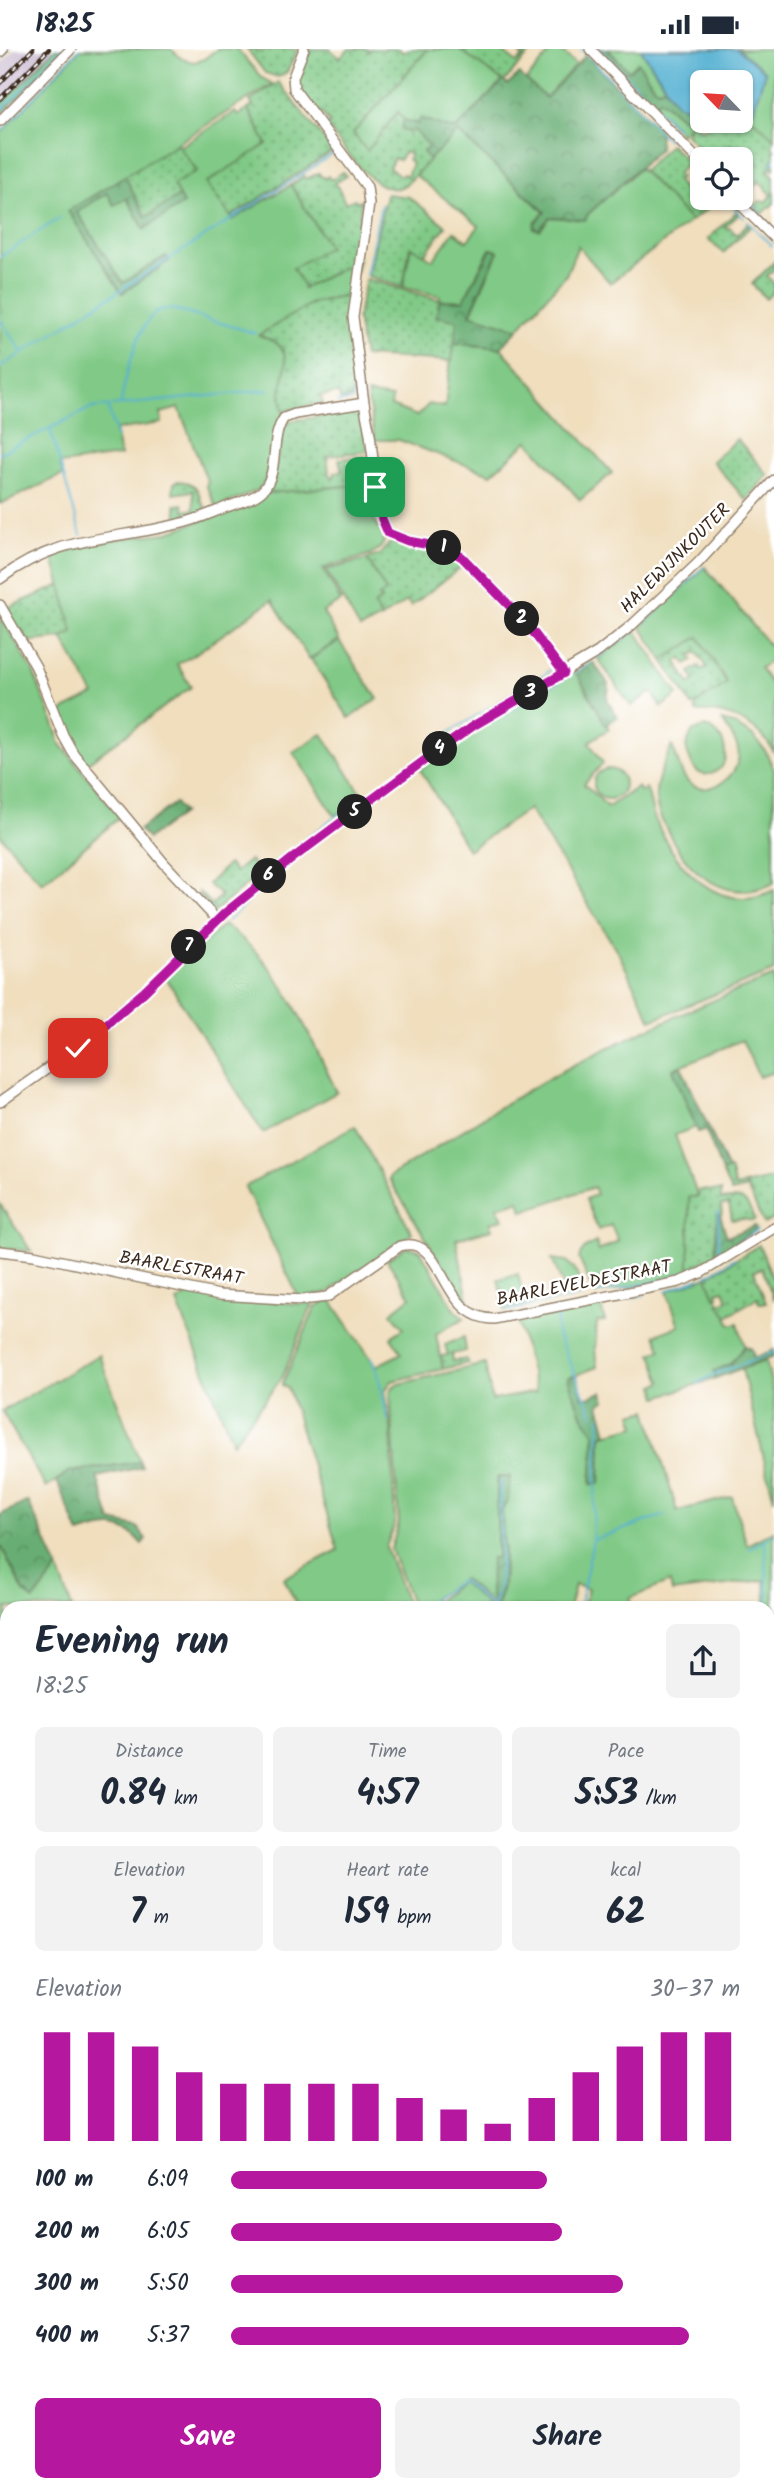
<!DOCTYPE html>
<html lang="en">
<head>
<meta charset="utf-8">
<style>
  :root { --surface:#fff; --page:#f2f2f3; --text:#1f2937; --muted:#747a83; --accent:#b5179e }
  body { margin:0; font-family:Kalam,sans-serif; background:var(--page); color:var(--text); height:100vh; display:flex; flex-direction:column; font-size:26px; white-space:nowrap }
  * { box-sizing:border-box; margin:0 }
  p { font-size:23px; color:var(--muted) }
  .icon { flex:none; width:38px; height:38px; fill:none; stroke:currentColor; stroke-width:2; stroke-linecap:round; stroke-linejoin:round }
  .map { position:relative; flex:1; overflow:hidden }
  .details { position:absolute; left:0px; top:1552px; width:775px; height:891px; display:flex; flex-direction:column; background:var(--surface); border-radius:21px 21px 0 0; box-shadow:0 2px 5px #0004 }
  .details>* { flex:none }
  .needle { width:46px; rotate:295deg }
  .fabs { position:absolute; left:690px; top:21px; display:grid; gap:14px }
  .fabs a { display:grid; place-items:center; width:63px; height:63px; border-radius:10px; background:var(--surface); box-shadow:0 2px 5px #0004; font-size:35px }
  .pin { position:absolute; display:grid; place-items:center; width:60px; height:60px; color:#fff; margin:-30px; border-radius:14px; box-shadow:0 4px 10px #0006 }
  .km { position:absolute; width:35px; height:35px; margin:-18px; border-radius:50%; background:#222; color:#fff; font-size:19px; line-height:35px; text-align:center }
  .round { display:grid; place-items:center; flex:none; width:74px; height:74px; border-radius:10px; background:var(--page) }
  .head { display:flex; align-items:center; justify-content:space-between; height:119px; padding:0 35px }
  h1 { font-size:38px; font-weight:700; line-height:52px }
  .metrics { display:grid; grid-template-columns:repeat(3,1fr); gap:10px; height:119px; padding:7px 35px }
  .metrics div { display:grid; align-content:center; border-radius:10px; background:var(--page); text-align:center }
  .metrics b { font-size:35px; font-weight:700 }
  .metrics small { font-size:19px; font-weight:400 }
  .metrics p { font-size:19px }
  .chart { height:196px; padding:14px 35px }
  .chart p { display:flex; justify-content:space-between }
  .chart svg { width:100%; height:126px; margin-top:7px; stroke:var(--accent); stroke-width:6 }
  .primary-button { display:flex; gap:14px; margin-top:auto; padding:14px 35px }
  .primary-button a { flex:1; height:80px; border-radius:10px; background:var(--accent); color:#fff; font-size:28px; font-weight:700; line-height:80px; text-align:center }
  .primary-button a+a { background:var(--page); color:var(--text) }
  ul { padding:0 35px; list-style:none; font-size:23px }
  li { display:grid; grid-template-columns:112px 84px 1fr; align-items:center; height:52px }
  li i { height:18px; border-radius:9px; background:var(--accent) }
  .status { display:flex; justify-content:space-between; align-items:center; height:49px; padding:0 35px; background:var(--surface); direction:ltr }
  .status svg { height:19px; fill:currentColor }
  .map>svg:first-child { display:block }
  .industrial { fill:#ccbed3 }
  .grass { fill:#80c986; stroke:#5e7a52; stroke-width:2 }
  .forest { fill:url(#forest-crowns); stroke:#526c48; stroke-width:2 }
  .park { fill:url(#park-dots); stroke:#5e7a52; stroke-width:2; fill-rule:evenodd }
  .water { fill:#54b1d2; stroke:#486e78; stroke-width:2 }
  .lines { fill:none; stroke-linecap:round; stroke-linejoin:round }
  .stream { stroke:#54b1d2; stroke-width:2 }
  .minor-casing { stroke:#96846e; stroke-width:12 }
  .highway-casing { stroke:#96846e; stroke-width:16 }
  .minor { stroke:#fff; stroke-width:9 }
  .highway { stroke:#fff; stroke-width:12 }
  .rail-casing { stroke:#3b2a1e; stroke-width:4.5 }
  .rail { stroke:#fff; stroke-width:2; stroke-dasharray:5; stroke-linecap:butt }
  .route-casing { stroke:#fff; stroke-width:14 }
  .route { stroke:#b5179e; stroke-width:9 }
  .labels { text-anchor:middle; dominant-baseline:central; stroke-width:5; stroke-linejoin:round; paint-order:stroke }
  .street-label { font-size:18px; fill:#3b2a1e; stroke:#fff }
</style>
</head>
<body>
<div class="status"><b>18:25</b><svg viewBox="0 0 49 12"><path d="M0 12V9h3v3zM5 12V6h3v6zM10 12V3h3v9zM15 12V0h3v12zM26 1h20v11H26zM47 4h2v5h-2z"/></svg></div>
<div class="map">
<svg width="774" height="2442" viewBox="0 0 774 2442">
  <defs>
    <pattern id="forest-crowns" width="20" height="18" patternUnits="userSpaceOnUse" patternTransform="scale(1.75)"><rect width="20" height="18" fill="#68ad73"/><path d="M2 6a3 3 0 1 1 6 0M12 15a3 3 0 1 1 6 0" fill="none" stroke="#578d5e"/></pattern>
    <pattern id="park-dots" width="8" height="8" patternUnits="userSpaceOnUse" patternTransform="scale(1.75)"><rect width="8" height="8" fill="#80c986"/><path d="M2 2h.1M6 6h.1" fill="none" stroke="#6aa36d" stroke-width="1.8" stroke-linecap="round"/></pattern>
  </defs>
  <rect width="100%" height="100%" fill="#fff"/>
  <filter id="ink" filterUnits="userSpaceOnUse"><feTurbulence type="fractalNoise" baseFrequency=".0143" numOctaves="2"/><feDisplacementMap in="SourceGraphic" scale="14" xChannelSelector="R" yChannelSelector="G"/><feConvolveMatrix kernelMatrix="1 2 1 2 8 2 1 2 1" color-interpolation-filters="sRGB"/></filter>
  <filter id="wash" filterUnits="userSpaceOnUse"><feTurbulence type="fractalNoise" baseFrequency=".00686" numOctaves="4" result="noise"/><feDisplacementMap in="SourceGraphic" scale="28" xChannelSelector="R" yChannelSelector="G"/><feGaussianBlur stdDeviation="1.57" result="paint"/><feColorMatrix in="noise" values="0 0 0 0 0 0 0 0 0 0 0 0 0 0 0 0 0 1.4 0 .05"/><feComposite in="paint" operator="in"/></filter>
  <g filter="url(#wash)">
    <rect width="100%" height="100%" fill="#f0debd"/>
    <!-- industrial -->
    <g class="industrial">
      <polygon points="15,0 55,0 0,57 0,16"/>
      <polygon points="774,1739 774,2266 768,2265 768,1745"/>
    </g>
    <!-- grass -->
    <g class="grass">
      <polygon points="55,0 65,0 0,67 0,57"/>
      <polygon points="80,0 171,0 182,10 194,13 204,10 217,0 237,0 261,28 272,35 69,162 122,244 169,211 166,207 123,234 77,163 107,144 126,149 145,180 172,136 196,121 179,98 235,63 238,67 248,60 267,95 259,100 231,168 232,171 291,136 329,198 304,239 359,210 351,245 312,254 260,286 277,294 284,303 286,316 281,343 284,365 265,432 258,441 217,459 206,436 208,434 179,359 161,364 162,374 115,381 120,407 60,415 63,426 0,455 0,85"/>
      <polygon points="428,0 459,0 503,32 455,81 422,70 419,76 404,71 398,63 367,103 353,84"/>
      <polygon points="553,0 559,0 577,16 546,49 526,32"/>
      <polygon points="607,0 641,0 665,38 658,40 653,37 638,13 629,22"/>
      <polygon points="738,0 774,0 774,89 741,59 743,57 753,61 765,23"/>
      <polygon points="660,49 683,70 702,54 702,62 681,85 654,56"/>
      <polygon points="458,82 545,164 540,181 550,168 585,171 588,165 640,119 691,172 610,234 578,197 566,226 518,280 470,266 498,203 490,200 463,252 440,251 440,247 403,238 411,197 433,211 454,182 467,192 479,177 414,125"/>
      <polygon points="453,294 501,299 612,424 580,451 528,392 491,425 399,391 375,391 367,345 392,349 391,357 417,367 429,355 445,358"/>
      <path d="M367,435c2,14 3,29 10,42 2,5 7,10 7,14 0,17 -48,22 -61,29l18,32 -18,11 16,28 -30,19 -37,-59 -77,54 -18,10 14,23 -105,77 -17,-22 -11,-29 36,-18 -32,-57 11,-6 -21,-78 24,-7 48,-9 41,-5 82,-28 21,-12z"/>
      <polygon points="367,510 387,543 379,548 381,551 374,556 381,569 360,580 326,521"/>
      <path d="M705,518l69,84v8l-14,9 14,20v65c-14,-29 -47,-43 -78,-41l-1,-7 31,-22 -28,-45 -35,22 -22,-33z"/>
      <polygon points="0,567 32,620 58,685 59,693 120,768 42,834 0,786"/>
      <polygon points="636,582 678,646 661,658 652,643 631,657 598,610"/>
      <polygon points="339,592 378,650 349,669 311,610"/>
      <path d="M576,623l33,57 -20,13 14,21 -19,21 24,23 30,-20 3,5 5,-4c5,9 4,21 9,31 20,47 63,99 119,71v81l-123,49 -32,-66 -90,-145 -61,41 -48,-81 62,-43z"/>
      <path d="M722,672l11,3 20,12 13,16 8,18v113c-47,23 -84,-9 -105,-49 -6,-12 -13,-23 -13,-36 -1,-18 9,-36 16,-52 5,10 8,27 15,35 20,21 57,-7 51,-31 -2,-11 -10,-20 -16,-29z"/>
      <path d="M704,678c18,3 26,24 18,40 -22,18 -31,1 -36,-20l6,-15z"/>
      <polygon points="322,685 363,747 335,767 293,703"/>
      <circle cx="609" cy="735" r="15"/>
      <path d="M223,876c59,37 84,107 114,167l-74,41 -97,-155z"/>
      <path d="M774,927v96l-15,5 -17,-37 -69,29 23,58 -21,8 23,62h-9v76l-22,8 -72,13 -16,-35c2,-10 9,-13 17,-17l3,9 19,-10 -7,-16 -13,5 -12,-31 11,-5 -3,-7 -71,24 -4,-10 -22,6 6,12 -13,4 2,6 -36,10 13,65 -5,-4c-25,-41 -50,-80 -75,-121l1,-3c61,-37 120,-78 184,-111 65,-34 131,-62 200,-89z"/>
      <polygon points="355,1077 412,1184 327,1244 299,1249 245,1138"/>
      <polygon points="0,1155 31,1202 0,1199"/>
      <polygon points="406,1198 420,1201 455,1261 464,1269 436,1285 443,1320 392,1332 385,1341 391,1379 395,1474 386,1498 408,1559 298,1559 284,1529 338,1501 288,1339 282,1336 316,1257 331,1251 376,1317 402,1304 391,1288 404,1279 391,1264 411,1248 387,1211"/>
      <polygon points="552,1210 567,1212 575,1221 585,1245 568,1248"/>
      <polygon points="518,1225 523,1245 534,1243 538,1254 505,1261 498,1230"/>
      <polygon points="707,1228 731,1276 738,1274 745,1297 731,1315 714,1322 716,1329 658,1348 655,1337 662,1333 652,1305 661,1300 655,1286 679,1277 667,1242"/>
      <polygon points="191,1244 296,1255 313,1254 283,1327 233,1394 177,1253"/>
      <polygon points="600,1255 605,1272 597,1273 595,1300 597,1318 568,1329 581,1363 595,1385 591,1434 600,1433 601,1386 636,1377 632,1365 647,1361 677,1462 732,1448 747,1496 774,1482 774,1615 771,1592 768,1592 765,1531 672,1543 670,1533 630,1549 632,1559 583,1559 588,1540 575,1536 569,1559 496,1559 503,1537 504,1503 502,1461 508,1451 509,1428 497,1428 497,1509 492,1509 492,1555 463,1530 433,1550 435,1554 460,1533 463,1534 490,1559 413,1559 391,1500 399,1474 390,1342 395,1336 485,1315 492,1351 536,1343 518,1272"/>
      <polygon points="99,1306 140,1413 69,1423 46,1439 2,1362"/>
      <polygon points="766,1311 774,1347 774,1451 742,1320"/>
      <polygon points="0,1495 24,1543 34,1551 58,1519 72,1559 7,1559 7,1650 0,1660"/>
      <polygon points="7,1712 7,2130 2,2135 0,2128 0,1717"/>
      <polygon points="7,2137 7,2292 0,2281 0,2145"/>
      <polygon points="7,2342 7,2414 0,2400 0,2343"/>
      <polygon points="774,2405 774,2442 678,2442 694,2436 768,2436 768,2408"/>
    </g>
    <!-- forest -->
    <g class="forest">
      <polygon points="598,0 607,0 629,22 638,13 653,37 658,40 665,38 677,55 686,58 697,53 702,54 683,70 660,50 654,56"/>
      <polygon points="586,6 660,81 659,100 588,165 585,171 550,168 539,181 534,179 535,173 545,163 458,83 429,111 423,103 429,96 401,79 404,71 418,75 421,69 455,81 503,32 508,36 519,25 546,49"/>
      <polygon points="125,127 146,168 179,147 183,155 144,180 127,149 114,156 107,144 77,163 123,234 166,207 169,212 122,244 68,162"/>
      <polygon points="491,200 498,202 470,265 518,280 501,299 453,294 457,273 436,267 440,251 463,252"/>
      <polygon points="593,613 609,636 607,651 617,668 606,676 576,623"/>
      <polygon points="175,754 183,764 148,790 139,781"/>
      <polygon points="681,1017 728,1121 722,1123 706,1081 698,1083 673,1020"/>
      <polygon points="720,1166 727,1188 754,1177 756,1180 715,1207 717,1167"/>
      <polygon points="745,1297 752,1300 754,1309 774,1301 774,1307 716,1329 714,1322 731,1315"/>
      <polygon points="576,1326 584,1349 602,1343 605,1352 599,1355 607,1384 601,1386 600,1434 591,1435 595,1385 580,1363 568,1329"/>
      <path d="M140,1413l2,5 -45,10 14,44 26,6 9,12 -4,5c-19,-23 -37,-19 -63,-10l-22,-53 11,-9z"/>
      <polygon points="497,1428 510,1428 508,1451 502,1461 504,1503 503,1537 496,1559 492,1555 493,1548 490,1547 491,1509 497,1509"/>
      <polygon points="28,1452 58,1519 34,1551 24,1543 0,1495 0,1466"/>
    </g>
    <!-- park -->
    <g class="park">
      <polygon points="247,0 256,0 262,4 264,0 298,0 287,23 278,28 265,24"/>
      <path d="M311,0h19l10,9 9,-9h18l2,2 2,-2h28l5,4 4,-4h20l-75,84 14,18 31,-39 6,8 -3,8 8,5 5,-3 15,16 -6,6 6,8c-8,8 -18,23 -28,27 -25,11 -61,-44 -74,-61l3,-3 -10,-12 -3,2 -19,-27v-9zM405,103l5,2 -2,5 4,4 -5,13 -4,-2 -2,2 -12,-8 5,-10 5,2z"/>
      <polygon points="459,0 504,0 503,3 517,14 523,8 517,2 519,0 532,2 504,33"/>
      <polygon points="278,33 333,102 231,168 206,134 267,95 248,60 253,57 250,52"/>
      <polygon points="740,54 743,57 741,59 774,89 772,97 774,99 774,108 770,116 774,114 774,120 771,119 768,121 774,127 774,154 762,165 754,157 760,152 765,153 772,146 759,132 745,146 740,141 740,120 747,125 757,114 745,105 741,109 745,113 740,118 740,110 733,110 739,104 731,95 723,103 730,110 709,110 686,85 690,75 702,61 702,70 696,75 702,81 714,72 740,72"/>
      <polygon points="177,95 197,122 173,136 179,147 146,168 125,127"/>
      <polygon points="670,95 688,113 677,125 680,128 677,132 685,142 694,134 689,128 695,121 702,128 702,141 691,151 696,157 704,151 706,153 711,149 722,149 691,172 643,122"/>
      <polygon points="343,123 346,127 335,134 336,137 338,137 345,154 355,150 356,153 361,151 356,212 304,239 293,219 329,198 291,136 304,127 306,130 319,124 319,126 325,129 328,127 331,131"/>
      <polygon points="386,145 409,148 446,177 425,205 410,198 403,238 368,227"/>
      <polygon points="736,163 738,166 725,178 728,180 730,179 737,186 747,175 750,178 723,204 708,190"/>
      <polygon points="774,213 774,220 767,227 774,235 774,242 766,250 752,235"/>
      <polygon points="366,230 440,251 436,267 457,272 452,312 364,307 357,270"/>
      <polygon points="347,247 353,337 351,349 340,351 339,344 320,347 323,354 283,362 281,343 286,315 284,303 277,294 259,286 312,254"/>
      <polygon points="359,362 368,402 327,407 329,424 332,428 335,427 335,423 342,422 339,410 366,407 367,435 268,444 273,431 283,380 289,372"/>
      <polygon points="737,390 768,426 746,451 712,412"/>
      <path d="M178,432c28,3 15,14 30,30l-30,8 -3,-14 8,-1 2,7 9,-2 -1,-18 -20,3 1,-11z"/>
      <path d="M391,493c26,3 55,4 73,23l-53,41 -4,-5 -26,17 -7,-13 7,-5 -2,-3 7,-6 -19,-32 12,-4z"/>
      <polygon points="61,536 73,584 62,589 25,593 5,560"/>
      <path d="M699,588l28,46 -32,22h-3l-29,-45zM697,603l10,15 -6,3 -2,-4 -9,6 5,8 -5,4 -14,-22 6,-4 4,6 7,-4 -2,-5z"/>
      <polygon points="250,811 259,825 214,863 199,847 199,843 212,856 221,846 208,835 228,815 235,823"/>
      <polygon points="730,1120 735,1138 774,1129 774,1170 764,1175 747,1139 731,1143 722,1123"/>
      <path d="M699,1141l22,1v9c24,-3 24,-1 34,19l-2,2 -10,-2 -11,1 -3,-16 -8,1 1,9 -5,2 -2,40 -26,13v-72h9z"/>
      <polygon points="759,1196 774,1232 774,1251 762,1219 754,1222 766,1254 759,1254 757,1249 727,1267 718,1255 728,1251 724,1241 717,1243 718,1247 715,1248 707,1228"/>
      <polygon points="464,1288 466,1302 452,1305 453,1312 467,1310 468,1314 443,1320 441,1307 448,1306 445,1296"/>
    </g>
    <!-- water -->
    <polygon class="water" points="641,0 737,0 765,23 753,62 740,54 740,33 702,33 702,54 697,53 686,58 677,55"/>
    <g class="lines">
      <!-- stream -->
      <g class="stream">
        <polyline points="581,0 613,32"/>
        <polyline points="600,0 677,79"/>
        <polyline points="0,10 10,0"/>
        <polyline points="617,37 668,91"/>
        <polyline points="0,63 61,0"/>
        <polyline points="0,84 79,0"/>
        <polyline points="771,115 774,111"/>
        <polyline points="740,145 747,152"/>
        <polyline points="728,153 744,169"/>
        <polyline points="753,158 761,166"/>
        <polyline points="764,169 769,174"/>
        <polyline points="748,173 772,197"/>
        <polyline points="772,178 774,180"/>
        <polyline points="0,208 60,169"/>
        <polyline points="366,226 381,156"/>
        <polyline points="0,270 22,303"/>
        <polyline points="353,313 355,336"/>
        <polyline points="0,318 335,104"/>
        <path d="M121,354c3,-21 18,-85 39,-93 2,-1 10,-1 12,-1l83,24"/>
        <polyline points="337,354 352,351 355,343"/>
        <polyline points="108,359 117,388"/>
        <polyline points="50,380 81,486"/>
        <polyline points="0,404 91,359 268,341"/>
        <polyline points="519,573 527,582"/>
        <polyline points="644,574 704,518"/>
        <polyline points="597,609 636,581"/>
        <polyline points="487,675 592,613"/>
        <polyline points="440,689 547,624 553,617"/>
        <polyline points="463,689 483,677"/>
        <polyline points="304,791 362,748"/>
        <polyline points="272,816 299,796"/>
        <polyline points="227,872 248,853"/>
        <polyline points="718,1163 719,1204"/>
        <polyline points="716,1208 757,1181"/>
        <polyline points="706,1227 735,1209"/>
        <polyline points="671,1229 686,1223"/>
        <polyline points="666,1242 700,1229"/>
        <polyline points="596,1244 664,1231"/>
        <polyline points="608,1253 644,1246"/>
        <polyline points="536,1255 581,1247"/>
        <polyline points="507,1262 533,1256"/>
        <polyline points="504,1273 549,1264"/>
        <polyline points="371,1309 378,1325 388,1371"/>
        <polyline points="698,1334 715,1325 774,1303"/>
        <polyline points="593,1366 557,1285 557,1262 599,1255"/>
        <polyline points="593,1491 665,1466"/>
        <polyline points="765,1492 768,1555"/>
        <polyline points="749,1500 774,1485"/>
        <path d="M492,1558c14,-25 7,-95 8,-126"/>
        <polyline points="421,1559 458,1533 462,1532 493,1559"/>
        <polyline points="579,1559 592,1497 600,1368"/>
        <polyline points="0,1686 7,1697"/>
        <polyline points="768,1873 772,1875"/>
      </g>
    </g>
  </g>
  <g filter="url(#ink)">
    <g class="lines">
      <!-- minor casing -->
      <g class="minor-casing">
        <g id="minor">
          <polyline points="590,0 702,115"/>
          <polyline points="0,3 3,0"/>
          <polyline points="0,72 71,0"/>
          <polyline points="734,149 774,189"/>
          <polyline points="364,354 370,385 379,460 388,484 408,492 446,499 462,508 527,575 564,624"/>
          <path d="M0,530c60,-45 111,-38 178,-55 16,-3 31,-10 46,-16 12,-5 29,-8 39,-18 17,-19 6,-51 21,-72l11,-4 69,-11 -11,-86 16,-113 -2,-17 -73,-98 -1,-12 11,-28"/>
          <polyline points="0,556 36,618 63,686 73,704 164,814 217,871"/>
          <polyline points="0,1053 78,998 144,943 225,864 293,809 429,708 473,677 598,603 631,577 698,514 774,431"/>
          <path d="M0,1202l34,4 185,40 83,5 25,-3 73,-51c46,-13 38,72 94,73l185,-37 22,-9 73,-45"/>
          <polyline points="768,1666 774,1665"/>
          <polyline points="768,1751 774,1745"/>
          <polyline points="768,2271 774,2272"/>
          <polyline points="0,2333 7,2332"/>
          <polyline points="100,2442 105,2436"/>
        </g>
      </g>
      <!-- highway casing -->
      <g class="highway-casing">
        <g id="highway">
          <polyline points="768,1701 774,1695"/>
          <polyline points="768,1722 774,1716"/>
          <polyline points="51,2442 57,2436"/>
          <polyline points="72,2442 78,2436"/>
        </g>
      </g>
      <!-- minor -->
      <use href="#minor" class="minor"/>
      <!-- highway -->
      <use href="#highway" class="highway"/>
      <!-- rail casing -->
      <g class="rail-casing">
        <g id="rail">
          <polyline points="0,34 33,0"/>
          <polyline points="0,50 49,0"/>
        </g>
      </g>
      <!-- rail -->
      <use href="#rail" class="rail"/>
    </g>
  </g>
  <g class="lines" filter="url(#ink)">
    <!-- route casing -->
    <g class="route-casing">
      <polyline id="route" points="78,999 144,943 225,864 293,809 429,708 473,677 564,624 527,575 462,508 446,499 408,492 388,484 382,470 375,438"/>
    </g>
    <!-- route -->
    <use href="#route" class="route"/>
  </g>
  <g class="labels">
    <!-- street labels -->
    <g class="street-label">
      <text transform="translate(676 510) rotate(-45)">HALEWIJNKOUTER</text>
      <text transform="translate(181 1220) rotate(10)">BAARLESTRAAT</text>
      <text transform="translate(584 1235) rotate(-11)">BAARLEVELDESTRAAT</text>
    </g>
  </g>
</svg>
<div class="fabs">
<a><svg class="needle" viewBox="-14 -14 28 28"><path d="M0-13l5 13h-10z" fill="#e53935"/><path d="M0 13l5-13h-10z" fill="#747a83"/></svg></a>
<a><svg class="icon" aria-label="locate" viewBox="0 0 24 24"><circle cx="12" cy="12" r="6"/><path d="M12 2v4M12 18v4M2 12h4M18 12h4"/></svg></a>
</div>
<div class="pin" style="left:375px;top:438px;background:#1e9e55"><svg class="icon" aria-label="arrive" viewBox="0 0 24 24"><path d="M6 21V4h12l-3 4 3 4H6"/></svg></div>
<div class="pin" style="left:78px;top:999px;background:#d93025"><svg class="icon" aria-label="check" viewBox="0 0 24 24"><path d="M5 12l5 5 9-10"/></svg></div>
<b class="km" style="left:444px;top:499px">1</b>
<b class="km" style="left:522px;top:570px">2</b>
<b class="km" style="left:531px;top:644px">3</b>
<b class="km" style="left:440px;top:700px">4</b>
<b class="km" style="left:355px;top:763px">5</b>
<b class="km" style="left:269px;top:827px">6</b>
<b class="km" style="left:189px;top:898px">7</b>
<section class="details">
<div class="head"><div><h1>Evening run</h1><p>18:25</p></div><a class="round"><svg class="icon" aria-label="share" viewBox="0 0 24 24"><path d="M12 15V3M7 8l5-5 5 5M5 13v7h14v-7"/></svg></a></div>
<div class="metrics">
<div><p>Distance</p><b>0.84<small> km</small></b></div>
<div><p>Time</p><b>4:57</b></div>
<div><p>Pace</p><b>5:53<small> /km</small></b></div>
</div>
<div class="metrics">
<div><p>Elevation</p><b>7<small> m</small></b></div>
<div><p>Heart rate</p><b>159<small> bpm</small></b></div>
<div><p>kcal</p><b>62</b></div>
</div>
<div class="chart"><p><span>Elevation</span>30–37 m</p>
<svg viewBox="0 0 160 44" preserveAspectRatio="none"><path d="M5 44V6M15 44V6M25 44V11M35 44V20M45 44V24M55 44V24M65 44V24M75 44V24M85 44V29M95 44V33M105 44V38M115 44V29M125 44V20M135 44V11M145 44V6M155 44V6"/></svg>
</div>
<ul>
<li><b>100 m</b>6:09<i style="width:62%"></i></li>
<li><b>200 m</b>6:05<i style="width:65%"></i></li>
<li><b>300 m</b>5:50<i style="width:77%"></i></li>
<li><b>400 m</b>5:37<i style="width:90%"></i></li>
</ul>
<div class="primary-button"><a>Save</a><a>Share</a></div>
</section>
</div>
</body>
</html>
